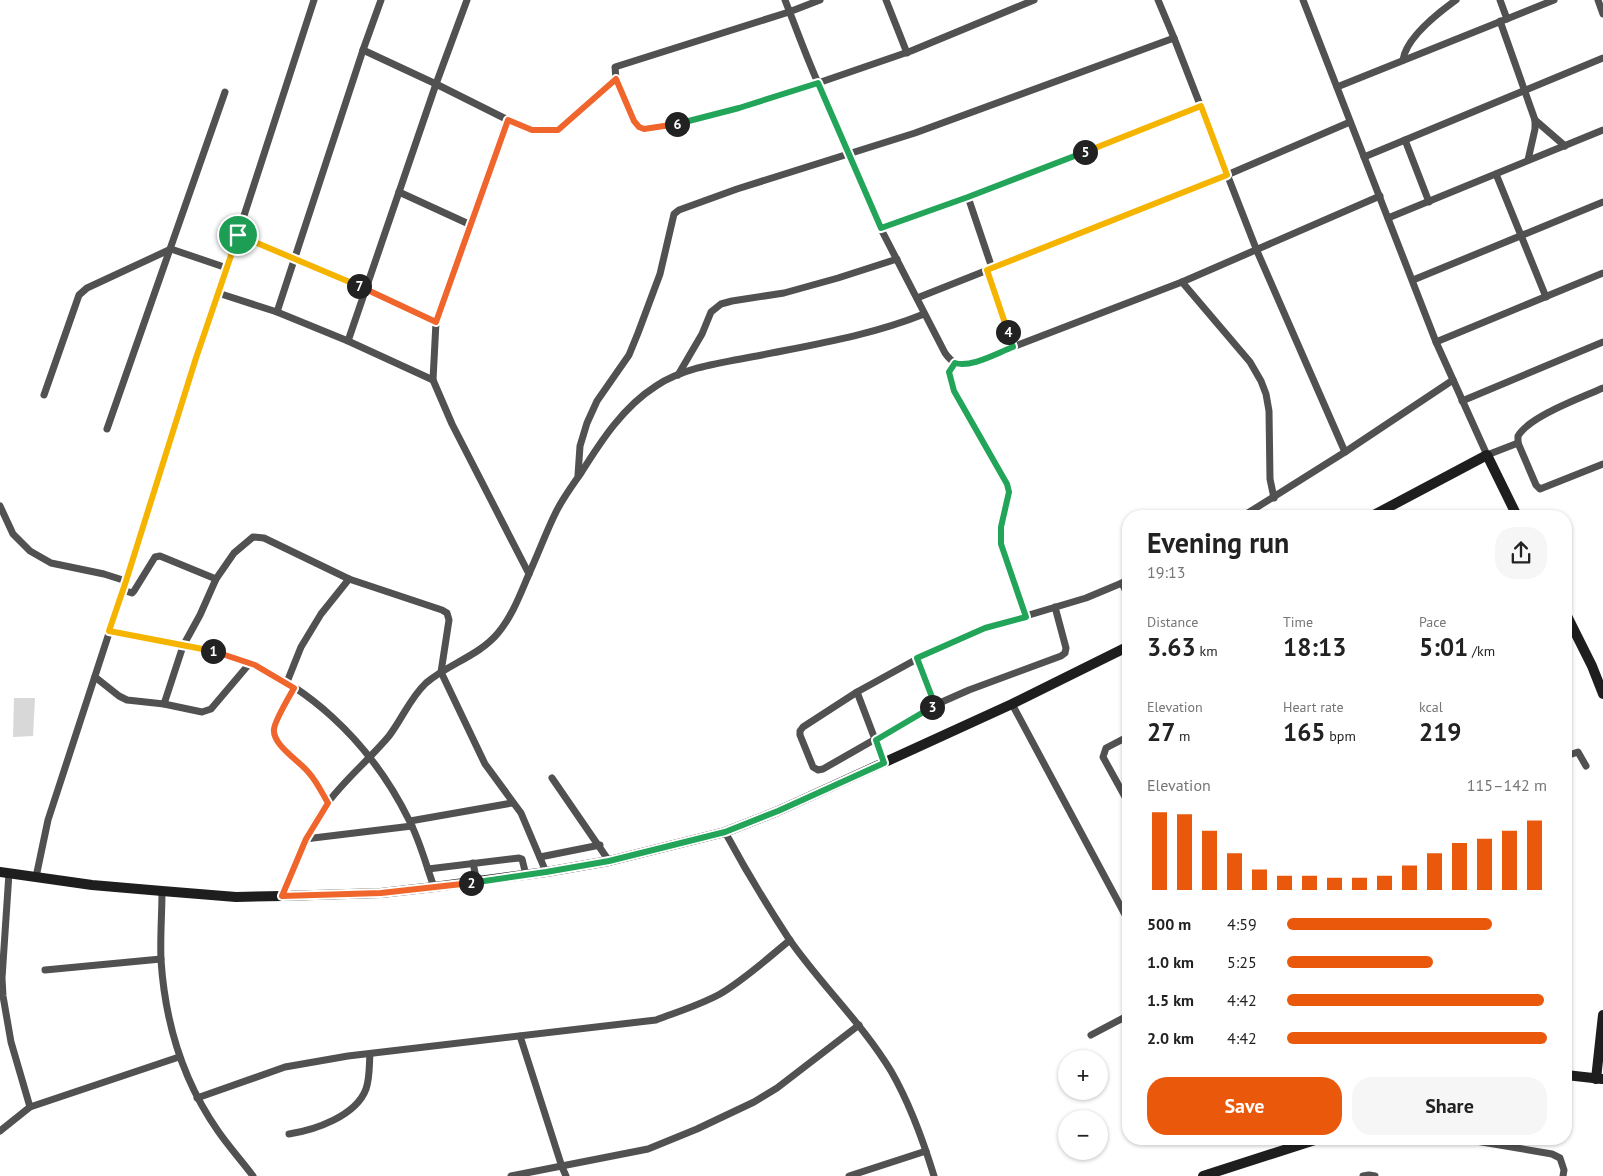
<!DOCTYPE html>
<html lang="en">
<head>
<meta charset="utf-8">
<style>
  :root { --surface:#fff; --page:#f6f6f6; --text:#222; --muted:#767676; --accent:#ea580c }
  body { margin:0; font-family:"PT Sans",sans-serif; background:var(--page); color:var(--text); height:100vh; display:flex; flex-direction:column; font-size:19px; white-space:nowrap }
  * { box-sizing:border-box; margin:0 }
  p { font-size:16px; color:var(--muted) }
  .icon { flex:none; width:28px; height:28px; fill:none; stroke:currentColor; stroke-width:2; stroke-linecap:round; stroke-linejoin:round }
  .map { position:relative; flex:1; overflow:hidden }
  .drawer { position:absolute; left:1122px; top:510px; width:450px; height:635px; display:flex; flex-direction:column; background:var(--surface); border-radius:20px; box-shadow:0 1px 4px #0004 }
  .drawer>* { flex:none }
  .controls { position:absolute; left:1058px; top:1050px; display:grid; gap:10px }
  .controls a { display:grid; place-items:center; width:50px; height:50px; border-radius:50%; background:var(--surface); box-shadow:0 1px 4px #0004; font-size:25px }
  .pin { position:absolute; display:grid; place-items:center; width:42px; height:42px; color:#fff; margin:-21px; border:2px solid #fff; border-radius:50%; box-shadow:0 1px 5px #0007 }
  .km { position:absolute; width:25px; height:25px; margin:-12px; border-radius:50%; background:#222; color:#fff; font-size:14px; line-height:25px; text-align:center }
  .round { display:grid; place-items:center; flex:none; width:52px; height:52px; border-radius:20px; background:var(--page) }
  .head { display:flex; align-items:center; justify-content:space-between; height:85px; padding:0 25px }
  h1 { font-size:28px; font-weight:700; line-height:38px }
  .stats { display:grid; grid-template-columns:repeat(3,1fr); gap:8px; height:85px; padding:5px 25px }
  .stats div { display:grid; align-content:center }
  .stats b { font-size:25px; font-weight:700 }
  .stats small { font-size:14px; font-weight:400 }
  .stats p { font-size:14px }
  .chart { height:140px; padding:10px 25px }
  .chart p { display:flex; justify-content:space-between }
  .chart svg { width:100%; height:90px; margin-top:5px; stroke:var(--accent); stroke-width:6 }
  .primary-button { display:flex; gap:10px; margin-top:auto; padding:10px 25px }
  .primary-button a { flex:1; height:58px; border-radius:20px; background:var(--accent); color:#fff; font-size:20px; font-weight:700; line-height:58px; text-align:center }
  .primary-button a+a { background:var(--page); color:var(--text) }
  ul { padding:0 25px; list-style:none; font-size:16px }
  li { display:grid; grid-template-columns:80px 60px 1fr; align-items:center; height:38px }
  li i { height:12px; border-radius:6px; background:var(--accent) }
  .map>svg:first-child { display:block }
  .grass { fill:#d8d8d8 }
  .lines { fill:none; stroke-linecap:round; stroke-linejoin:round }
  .street { stroke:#515151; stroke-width:7 }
  .secondary { stroke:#1e1e1e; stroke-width:10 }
  .split-1-casing { stroke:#fff; stroke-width:10 }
  .split-2-casing { stroke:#fff; stroke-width:10 }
  .split-3-casing { stroke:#fff; stroke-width:10 }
  .split-4-casing { stroke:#fff; stroke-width:10 }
  .split-5-casing { stroke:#fff; stroke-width:10 }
  .split-6-casing { stroke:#fff; stroke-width:10 }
  .split-7-casing { stroke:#fff; stroke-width:10 }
  .split-8-casing { stroke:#fff; stroke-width:10 }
  .split-1 { stroke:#f5b400; stroke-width:6 }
  .split-2 { stroke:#f0652b; stroke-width:6 }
  .split-3 { stroke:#22a559; stroke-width:6 }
  .split-4 { stroke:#22a559; stroke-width:6 }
  .split-5 { stroke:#f5b400; stroke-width:6 }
  .split-6 { stroke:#22a559; stroke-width:6 }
  .split-7 { stroke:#f0652b; stroke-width:6 }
  .split-8 { stroke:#f5b400; stroke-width:6 }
</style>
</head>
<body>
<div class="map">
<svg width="1603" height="1176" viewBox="0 0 1603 1176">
  <rect width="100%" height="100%" fill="#fff"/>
  <!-- grass -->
  <polygon class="grass" points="14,698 35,698 33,736 13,737"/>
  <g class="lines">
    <!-- street -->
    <g class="street">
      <path d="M785,0c11,28 21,56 33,83l-79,25 -63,16 -31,5 -6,-2 -5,-6 -18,-42 -1,-12 174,-55 31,-12"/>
      <polyline points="886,0 907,53"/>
      <path d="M1034,0l-123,51 -93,32 63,146 64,124c7,10 13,13 26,10l211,-81 198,-86"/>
      <polyline points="1158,0 1174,38 1257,251 1345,452"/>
      <polyline points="1303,0 1436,342 1487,455 1518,443 1536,485 1540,489 1603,464"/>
      <polyline points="1500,0 1507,19"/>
      <polyline points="1598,0 1603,14"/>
      <polyline points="1500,21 1535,120 1535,129 1528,160"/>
      <polyline points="363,50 436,84 508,120 436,322"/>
      <path d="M1403,60c3,-22 35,-47 53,-60"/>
      <polyline points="1337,87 1554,0"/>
      <polyline points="508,120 532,130 558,130 616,79"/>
      <polyline points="1535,120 1565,146"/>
      <polyline points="1405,140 1429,202"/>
      <polyline points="1364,157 1603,58"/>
      <polyline points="1496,174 1546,297"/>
      <polyline points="399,192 471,225"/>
      <polyline points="968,197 992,268"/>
      <polyline points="1388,218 1603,130"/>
      <polyline points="881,229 968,197 1201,106"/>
      <polyline points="238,235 367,289 436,322 433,380 452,424 529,574"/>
      <polyline points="987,270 1013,347"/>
      <polyline points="1413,280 1603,202"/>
      <polyline points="1182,282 1250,362 1261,381 1266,394 1269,411 1270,479 1274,498"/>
      <polyline points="218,293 277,312 348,341 433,380"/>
      <polyline points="917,298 1227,175 1350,122"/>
      <polyline points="277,312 363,50 381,0"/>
      <polyline points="348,341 436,84 467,0"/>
      <polyline points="1436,342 1603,273"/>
      <polyline points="955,363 949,372 954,391 1007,484 1009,492 1001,527 1001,544 1025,617"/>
      <polyline points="678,375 702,334 711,312 721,304 732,301 784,293 838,278 897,259"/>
      <polyline points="44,395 79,295 87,288 171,249 227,268"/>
      <polyline points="1462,401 1603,342"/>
      <polyline points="107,429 225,92"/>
      <path d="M1518,443v-7c12,-20 63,-38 85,-48"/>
      <polyline points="578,475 580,446 587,423 597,401 629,355 638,333 660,274 674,214 679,210 737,189 915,133 1174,38"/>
      <polyline points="0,506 13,534 30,551 51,563 104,574 126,581"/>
      <polyline points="1243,516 1345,452 1453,380"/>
      <polyline points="1122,583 1129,598"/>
      <polyline points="123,590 132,593 134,591 155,557 160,556 216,579"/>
      <polyline points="1055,607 1066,648 1065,653 1061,656 969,690 935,705 823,769 818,770 813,767 800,735 800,731 803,727 857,692 937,648 985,628 1086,598 1129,580"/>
      <path d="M109,631c25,5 50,10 75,15 12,2 25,3 37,7 84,25 150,90 188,167 11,21 17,45 25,67"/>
      <polyline points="917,658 935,705"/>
      <polyline points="95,677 119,696 127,700 164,704 202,712 211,709 250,663"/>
      <polyline points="287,682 301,647 321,614 349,579"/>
      <path d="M294,688c-5,9 -19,32 -20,41 -2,16 26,32 35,44 8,9 13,20 19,30"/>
      <polyline points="857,692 884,763"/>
      <polyline points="164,704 183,646 200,615 216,579 234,553 253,537 264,538 349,579 442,610 447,613 449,620 441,672 485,764 521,813 546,872"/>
      <polyline points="1012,704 1129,922"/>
      <polyline points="1129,736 1106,748 1103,757 1129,804"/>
      <polyline points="1566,756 1578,752 1586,766"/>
      <polyline points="552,778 609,861"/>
      <polyline points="410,821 512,803"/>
      <path d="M725,832c20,37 41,72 64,107 32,46 73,84 102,132 19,33 32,69 43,105"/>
      <polyline points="305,839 412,826"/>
      <polyline points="540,857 600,845"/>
      <polyline points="473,863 477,882"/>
      <polyline points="428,869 519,858 522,859 526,875"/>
      <polyline points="9,873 2,978 3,996 11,1042 30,1107 179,1057"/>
      <polyline points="36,877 48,820 126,581 196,358 227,268 314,0"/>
      <path d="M162,891c0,23 -2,46 -1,69 4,61 22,121 57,171 11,16 24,30 35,45"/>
      <path d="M282,896c12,-32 24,-63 44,-91 18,-25 43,-45 63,-69 13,-17 21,-38 37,-53 22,-19 53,-27 72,-50 16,-19 24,-44 34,-66 8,-18 15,-37 24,-55 7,-14 16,-26 25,-39 20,-32 42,-66 75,-87 30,-20 71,-24 106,-31 55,-11 110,-20 162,-41"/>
      <polyline points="45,970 161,959"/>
      <polyline points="1091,1035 1129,1015"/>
      <polyline points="520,1036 562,1167 566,1176"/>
      <path d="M197,1098l88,-31 63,-11 308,-36c21,-8 44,-15 64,-26 25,-15 47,-35 70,-54"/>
      <polyline points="0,1131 30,1107"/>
      <path d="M289,1134c26,-4 67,-18 77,-45 4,-11 3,-24 4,-35"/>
      <polyline points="1464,1139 1552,1154 1560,1158 1564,1170 1563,1176"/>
      <polyline points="511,1176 648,1149 697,1129 754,1102 777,1088 859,1025"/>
      <polyline points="849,1176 926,1151"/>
      <polyline points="1363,1176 1369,1175 1375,1176"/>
    </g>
    <!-- secondary -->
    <g class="secondary">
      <polyline points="1372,516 1487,455 1517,516"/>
      <polyline points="1566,614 1592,666 1603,694"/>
      <polyline points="0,872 92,885 162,891 236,897 282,896 381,893 434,887 546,872 609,861 725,832 778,811 1012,704 1129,646"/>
      <polyline points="1566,1075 1602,1079"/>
      <polyline points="1596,1079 1603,1015"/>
      <polyline points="1203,1176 1318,1139"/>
    </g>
  </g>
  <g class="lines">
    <!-- split-1 casing -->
    <g class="split-1-casing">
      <polyline id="split-1" points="213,651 109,631 126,581 196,358 238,235"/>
    </g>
    <!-- split-2 casing -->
    <g class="split-2-casing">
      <path id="split-2" d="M213,651l42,14 39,23c-5,9 -19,32 -20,41 -2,16 26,32 35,44 8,9 13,20 19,30l-22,36 -24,57 99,-3 90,-10"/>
    </g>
    <!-- split-3 casing -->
    <g class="split-3-casing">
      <polyline id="split-3" points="471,883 546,872 609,861 725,832 778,811 884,763 876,740 932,707"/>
    </g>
    <!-- split-4 casing -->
    <g class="split-4-casing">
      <path id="split-4" d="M932,707l3,-2 -18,-47 68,-30 41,-11 -25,-73v-17l8,-35 -2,-8 -53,-93 -5,-19 6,-9c16,5 42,-10 58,-16l-5,-15"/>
    </g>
    <!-- split-5 casing -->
    <g class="split-5-casing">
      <polyline id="split-5" points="1008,332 987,270 1227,175 1201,106 1085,152"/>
    </g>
    <!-- split-6 casing -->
    <g class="split-6-casing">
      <polyline id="split-6" points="677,124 739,108 818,83 881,228 968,197 1085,152"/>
    </g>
    <!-- split-7 casing -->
    <g class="split-7-casing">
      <polyline id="split-7" points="359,286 436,322 508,120 532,130 558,130 616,79 634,121 639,127 644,129 677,124"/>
    </g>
    <!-- split-8 casing -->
    <g class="split-8-casing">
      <polyline id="split-8" points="238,235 359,286"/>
    </g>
    <!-- split-1 -->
    <use href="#split-1" class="split-1"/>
    <!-- split-2 -->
    <use href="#split-2" class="split-2"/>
    <!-- split-3 -->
    <use href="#split-3" class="split-3"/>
    <!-- split-4 -->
    <use href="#split-4" class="split-4"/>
    <!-- split-5 -->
    <use href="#split-5" class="split-5"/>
    <!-- split-6 -->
    <use href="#split-6" class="split-6"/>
    <!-- split-7 -->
    <use href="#split-7" class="split-7"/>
    <!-- split-8 -->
    <use href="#split-8" class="split-8"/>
  </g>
</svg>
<div class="controls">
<a>+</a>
<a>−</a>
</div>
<div class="pin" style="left:238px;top:235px;background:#1e9e55"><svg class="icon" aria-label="arrive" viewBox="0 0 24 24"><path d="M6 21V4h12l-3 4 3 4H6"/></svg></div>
<b class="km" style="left:213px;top:651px">1</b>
<b class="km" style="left:471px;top:883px">2</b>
<b class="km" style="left:932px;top:707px">3</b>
<b class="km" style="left:1008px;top:332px">4</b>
<b class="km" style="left:1085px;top:152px">5</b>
<b class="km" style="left:677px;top:124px">6</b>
<b class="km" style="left:359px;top:286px">7</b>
<section class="drawer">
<div class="head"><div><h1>Evening run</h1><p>19:13</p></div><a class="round"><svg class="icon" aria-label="share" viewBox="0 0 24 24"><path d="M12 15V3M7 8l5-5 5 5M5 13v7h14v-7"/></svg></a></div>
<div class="stats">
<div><p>Distance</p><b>3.63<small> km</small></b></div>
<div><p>Time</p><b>18:13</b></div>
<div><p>Pace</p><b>5:01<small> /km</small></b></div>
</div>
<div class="stats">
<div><p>Elevation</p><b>27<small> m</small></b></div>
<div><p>Heart rate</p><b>165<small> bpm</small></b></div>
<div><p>kcal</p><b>219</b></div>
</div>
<div class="chart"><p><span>Elevation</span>115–142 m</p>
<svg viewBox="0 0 160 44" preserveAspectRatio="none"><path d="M5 44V6M15 44V7M25 44V15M35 44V26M45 44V34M55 44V37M65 44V37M75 44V38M85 44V38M95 44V37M105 44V32M115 44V26M125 44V21M135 44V19M145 44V15M155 44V10"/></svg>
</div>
<ul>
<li><b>500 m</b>4:59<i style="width:79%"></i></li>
<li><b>1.0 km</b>5:25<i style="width:56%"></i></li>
<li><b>1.5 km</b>4:42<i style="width:99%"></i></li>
<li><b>2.0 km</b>4:42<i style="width:100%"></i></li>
</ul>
<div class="primary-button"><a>Save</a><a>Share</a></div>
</section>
</div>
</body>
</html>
